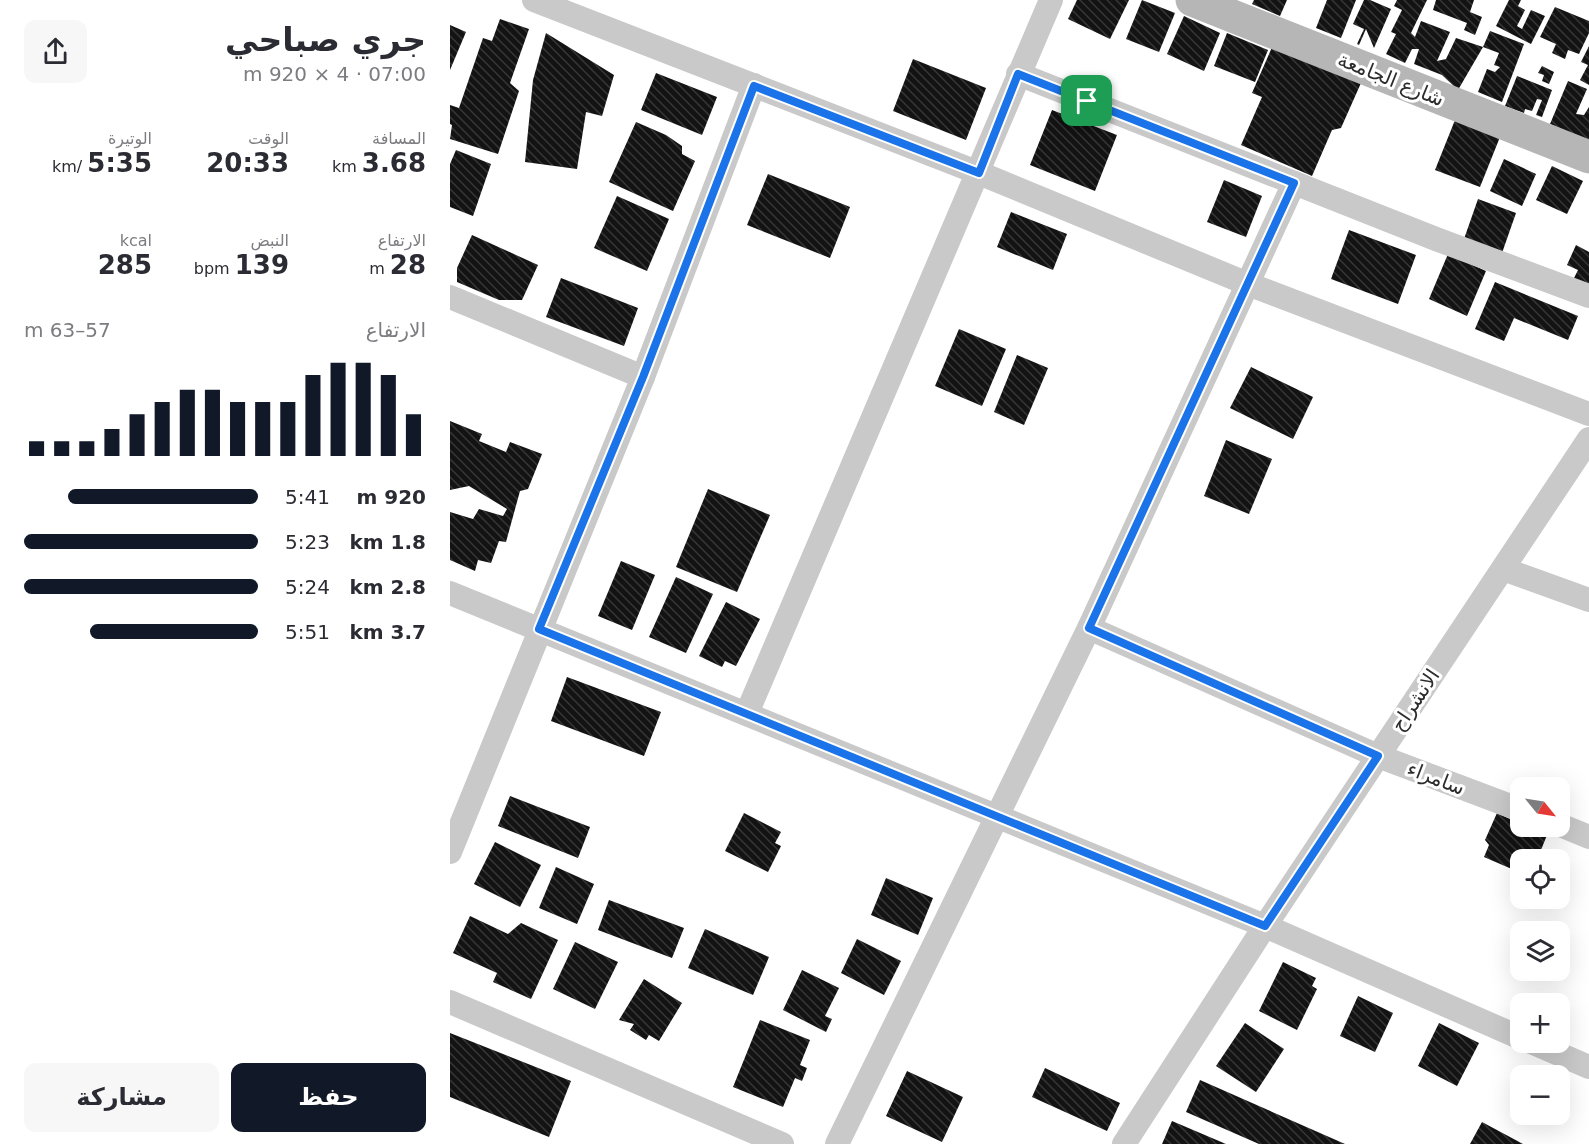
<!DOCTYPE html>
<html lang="ar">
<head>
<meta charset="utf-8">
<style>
  :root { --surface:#fff; --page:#f7f7f7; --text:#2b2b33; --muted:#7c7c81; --accent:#111827 }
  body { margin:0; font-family:"DejaVu Sans","Noto Naskh Arabic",sans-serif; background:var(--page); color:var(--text); direction:rtl; height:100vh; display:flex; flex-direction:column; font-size:22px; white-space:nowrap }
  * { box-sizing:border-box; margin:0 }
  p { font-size:20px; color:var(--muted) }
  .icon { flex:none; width:33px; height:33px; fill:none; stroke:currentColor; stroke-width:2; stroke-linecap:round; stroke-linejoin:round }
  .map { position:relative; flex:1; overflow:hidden; direction:ltr }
  .sheet { display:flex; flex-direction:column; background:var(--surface); width:450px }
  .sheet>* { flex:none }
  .needle { width:39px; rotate:120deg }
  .fabs { position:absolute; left:1060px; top:777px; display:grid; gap:12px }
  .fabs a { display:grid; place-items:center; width:60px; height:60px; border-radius:12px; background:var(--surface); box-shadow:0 6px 24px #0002; font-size:30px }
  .pin { position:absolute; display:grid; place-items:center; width:51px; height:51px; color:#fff; margin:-26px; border-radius:12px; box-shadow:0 3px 9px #0006 }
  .round { display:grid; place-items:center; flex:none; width:63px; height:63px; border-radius:12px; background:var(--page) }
  .headline { display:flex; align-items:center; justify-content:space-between; height:102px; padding:0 24px }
  h1 { font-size:33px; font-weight:800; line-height:45px }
  .metrics { display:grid; grid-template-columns:repeat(3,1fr); gap:9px; height:102px; padding:6px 24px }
  .metrics div { display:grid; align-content:center }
  .metrics b { font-size:26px; font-weight:800 }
  .metrics small { font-size:16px; font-weight:400 }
  .metrics p { font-size:16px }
  .chart { height:168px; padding:12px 24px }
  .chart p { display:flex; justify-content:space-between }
  .chart svg { width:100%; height:108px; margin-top:6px; stroke:var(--accent); stroke-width:6 }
  .primary-button { display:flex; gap:12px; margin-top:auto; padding:12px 24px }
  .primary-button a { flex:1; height:69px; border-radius:12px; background:var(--accent); color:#fff; font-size:24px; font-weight:800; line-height:69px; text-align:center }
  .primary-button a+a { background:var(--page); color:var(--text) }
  ul { padding:0 24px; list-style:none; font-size:20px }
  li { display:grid; grid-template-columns:96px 72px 1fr; align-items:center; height:45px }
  li i { height:15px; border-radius:8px; background:var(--accent) }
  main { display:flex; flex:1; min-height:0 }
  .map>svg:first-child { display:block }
  .building { fill:url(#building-back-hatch) }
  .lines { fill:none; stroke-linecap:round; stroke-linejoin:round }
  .minor { stroke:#c9c9c9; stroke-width:24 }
  .secondary { stroke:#b6b6b6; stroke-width:33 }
  .route-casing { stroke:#fff; stroke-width:12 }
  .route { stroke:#1a73e8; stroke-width:8 }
  .labels { text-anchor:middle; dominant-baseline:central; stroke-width:6; stroke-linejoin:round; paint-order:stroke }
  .street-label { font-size:20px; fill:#2c2c2c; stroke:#fff }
</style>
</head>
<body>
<main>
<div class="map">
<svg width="1139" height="1144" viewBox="0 0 1139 1144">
  <defs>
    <pattern id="building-back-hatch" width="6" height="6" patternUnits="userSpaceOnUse" patternTransform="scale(1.5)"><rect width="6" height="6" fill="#131313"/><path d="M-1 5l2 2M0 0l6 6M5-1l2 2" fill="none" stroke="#363636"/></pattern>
  </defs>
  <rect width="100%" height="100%" fill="#fff"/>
  <!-- building -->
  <g class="building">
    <polygon points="627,0 679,0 660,39 618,19"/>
    <polygon points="692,0 725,13 709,52 676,39"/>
    <polygon points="804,0 837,0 830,16 802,4"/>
    <polygon points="877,0 906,0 891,38 866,28"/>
    <polygon points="914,0 920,0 941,9 924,48 916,29 909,45 907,44 914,29 903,24"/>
    <polygon points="947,0 977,0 961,33 965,37 971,21 1000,32 987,61 996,59 1006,38 1033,47 1008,90 992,75 964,64 969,49 962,49 955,63 936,54 946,34 941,32 952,10 944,6"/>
    <polygon points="986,0 1024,0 1020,12 1032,17 1025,35 1014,30 1017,23 983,10"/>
    <polygon points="1059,0 1071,0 1068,6 1075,10 1067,26 1072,29 1081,10 1095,16 1081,44 1046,26"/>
    <polygon points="1105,7 1139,21 1139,33 1129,54 1118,50 1115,59 1102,53 1106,44 1090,37"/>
    <polygon points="734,16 770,33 754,71 717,54"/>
    <polygon points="50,19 79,29 60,83 69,91 48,154 0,139 2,125 0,124 0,105 9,108 33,38 42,41"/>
    <polygon points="0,25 16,32 0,70"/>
    <polygon points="1040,31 1074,44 1052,102 1028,92 1037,69 1045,72 1050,67 1044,65 1049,53 1033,47"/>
    <polygon points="96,33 164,75 152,116 136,112 127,169 75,162 83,80"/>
    <polygon points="777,33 818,50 805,82 764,66"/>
    <polygon points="823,45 911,83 891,128 882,130 862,176 791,145 812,97 802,93"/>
    <polygon points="1139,46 1139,85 1130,80 1138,65 1131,62"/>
    <polygon points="463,59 536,88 516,140 443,111"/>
    <polygon points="1092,66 1104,72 1099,84 1092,81 1094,75 1088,73"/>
    <polygon points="206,73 267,97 252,135 191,110"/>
    <polygon points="1067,76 1102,90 1092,117 1086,115 1092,100 1087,99 1082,111 1075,109 1074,113 1055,106"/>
    <polygon points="1118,81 1137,89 1126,114 1134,115 1139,107 1139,141 1100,124"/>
    <polygon points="602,110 667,135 645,191 580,165"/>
    <polygon points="1005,120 1050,137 1030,187 985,170"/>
    <polygon points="186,122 216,135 232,146 232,154 245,161 223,211 159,182"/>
    <polygon points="6,150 41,164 23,216 0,207 0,164"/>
    <polygon points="1054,159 1086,174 1072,206 1040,191"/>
    <polygon points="1102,166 1133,181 1117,214 1086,200"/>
    <polygon points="318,174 400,207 380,258 297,225"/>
    <polygon points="774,180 812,196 796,237 757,222"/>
    <polygon points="167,196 219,219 197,271 144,248"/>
    <polygon points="1028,199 1066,213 1052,253 1014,239"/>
    <polygon points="561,212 617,234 603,270 547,247"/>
    <polygon points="899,230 966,255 948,304 881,279"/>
    <polygon points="22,235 88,265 72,300 49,300 7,282 7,268"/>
    <polygon points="1126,245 1139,252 1139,290 1122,282 1128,270 1117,265"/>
    <polygon points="998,254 1036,271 1017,316 979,299"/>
    <polygon points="111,278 188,308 174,346 96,317"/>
    <polygon points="1045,282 1128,316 1118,340 1064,318 1054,341 1025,329"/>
    <polygon points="509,329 556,349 532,406 485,386"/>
    <polygon points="567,355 598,368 574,425 544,412"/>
    <polygon points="801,367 863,397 843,439 780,408"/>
    <polygon points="0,421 32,434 29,441 56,452 60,442 92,454 78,489 70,491 56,542 49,541 41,563 28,560 25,571 0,560 0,512 23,519 29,509 53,516 57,509 19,486 0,490"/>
    <polygon points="776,440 822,459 799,514 754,496"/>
    <polygon points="258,489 320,515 287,592 226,567"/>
    <polygon points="171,561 205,575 182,630 148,616"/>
    <polygon points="226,577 263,594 236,653 199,637"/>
    <polygon points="276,602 310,619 286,666 275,661 272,667 249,656"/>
    <polygon points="117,677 211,712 194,756 101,721"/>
    <polygon points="60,796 140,827 128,858 48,826"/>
    <polygon points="294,813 331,832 325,843 331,846 318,872 275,851"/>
    <polygon points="1047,813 1071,824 1071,826 1078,826 1097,835 1087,860 1071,860 1071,873 1034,857 1039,845 1035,840"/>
    <polygon points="45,842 91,865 70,907 24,884"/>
    <polygon points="106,867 144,884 127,924 89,908"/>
    <polygon points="436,878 483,898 468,935 421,915"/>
    <polygon points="159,900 234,928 222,958 148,930"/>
    <polygon points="20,916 58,934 71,923 108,940 81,999 43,982 47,973 3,953"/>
    <polygon points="255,929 319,957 303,995 238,968"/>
    <polygon points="407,939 451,961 434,995 391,973"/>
    <polygon points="125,942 168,962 145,1009 103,989"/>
    <polygon points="833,962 866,978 862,986 867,989 847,1030 809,1011"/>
    <polygon points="352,970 389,988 375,1016 382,1019 376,1032 333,1010"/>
    <polygon points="194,979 232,1003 209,1041 199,1035 196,1040 180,1030 184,1024 169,1020"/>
    <polygon points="908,996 943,1013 925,1052 890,1036"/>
    <polygon points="310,1020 360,1040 350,1065 357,1068 352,1081 345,1078 333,1107 283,1087"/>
    <polygon points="795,1023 834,1049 806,1092 766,1066"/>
    <polygon points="989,1023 1029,1043 1007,1086 968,1066"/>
    <polygon points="0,1033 121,1081 99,1137 0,1097"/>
    <polygon points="595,1068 670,1103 657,1131 582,1097"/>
    <polygon points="457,1071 513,1097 492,1142 436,1116"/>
    <polygon points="750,1080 895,1144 809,1144 736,1112"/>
    <polygon points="722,1121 776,1144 712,1144"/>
    <polygon points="1032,1122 1073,1144 1020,1144"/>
  </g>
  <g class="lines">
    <!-- minor -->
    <g class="minor">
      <polyline points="84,0 529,173 798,284 1139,414"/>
      <polyline points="568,74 986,239 1139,296"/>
      <polyline points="0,297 193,377"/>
      <polyline points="1053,569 1139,600"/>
      <polyline points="0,593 815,926 1071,1038"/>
      <polyline points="639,628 928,756 1071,810"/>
      <polyline points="297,713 601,0"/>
      <polyline points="1110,825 1139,837"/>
      <polyline points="0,852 193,377 304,85"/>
      <polyline points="0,1002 332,1144"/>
      <polyline points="1081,1042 1139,1067"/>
      <polyline points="387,1144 639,628 844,183"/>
      <polyline points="674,1144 815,926 1139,439"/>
    </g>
    <!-- secondary -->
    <polyline class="secondary" points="742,0 1139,157"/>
  </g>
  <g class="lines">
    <!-- route casing -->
    <g class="route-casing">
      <polygon id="route" points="568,74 844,183 639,628 928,756 815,926 89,629 193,377 304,86 529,173"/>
    </g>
    <!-- route -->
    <use href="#route" class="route"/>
  </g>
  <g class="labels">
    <!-- street labels -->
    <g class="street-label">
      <text transform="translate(941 79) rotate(22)">شارع الجامعة</text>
      <text transform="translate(965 700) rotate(-56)">الانشراح</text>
      <text transform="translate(986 778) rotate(21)">سامراء</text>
    </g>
  </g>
</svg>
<div class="fabs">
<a><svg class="needle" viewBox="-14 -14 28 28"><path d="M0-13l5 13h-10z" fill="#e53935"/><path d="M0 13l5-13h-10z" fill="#7c7c81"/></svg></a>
<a><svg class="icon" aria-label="locate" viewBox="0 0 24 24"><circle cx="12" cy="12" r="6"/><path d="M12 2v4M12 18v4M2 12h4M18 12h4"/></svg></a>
<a><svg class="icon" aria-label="layers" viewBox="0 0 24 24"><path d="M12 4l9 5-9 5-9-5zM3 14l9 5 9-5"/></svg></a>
<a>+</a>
<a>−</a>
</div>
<div class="pin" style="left:637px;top:101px;background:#1e9e55"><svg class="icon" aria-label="arrive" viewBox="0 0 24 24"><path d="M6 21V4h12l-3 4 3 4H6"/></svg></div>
</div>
<section class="sheet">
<div class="headline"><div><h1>جري صباحي</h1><p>07:00 · 4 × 920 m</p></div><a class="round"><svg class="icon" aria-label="share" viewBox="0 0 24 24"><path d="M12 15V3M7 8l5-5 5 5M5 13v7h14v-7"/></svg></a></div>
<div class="metrics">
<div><p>المسافة</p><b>3.68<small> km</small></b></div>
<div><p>الوقت</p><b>20:33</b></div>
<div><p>الوتيرة</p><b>5:35<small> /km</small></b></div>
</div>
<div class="metrics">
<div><p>الارتفاع</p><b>28<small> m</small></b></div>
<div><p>النبض</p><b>139<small> bpm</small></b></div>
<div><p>kcal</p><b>285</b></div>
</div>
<div class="chart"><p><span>الارتفاع</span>57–63 m</p>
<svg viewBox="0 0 160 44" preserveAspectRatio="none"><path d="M5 44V38M15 44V38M25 44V38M35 44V33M45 44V27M55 44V22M65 44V17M75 44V17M85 44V22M95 44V22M105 44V22M115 44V11M125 44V6M135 44V6M145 44V11M155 44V27"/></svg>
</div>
<ul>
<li><b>920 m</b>5:41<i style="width:81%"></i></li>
<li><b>1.8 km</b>5:23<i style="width:100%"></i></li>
<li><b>2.8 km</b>5:24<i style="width:100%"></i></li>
<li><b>3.7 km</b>5:51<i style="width:72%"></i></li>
</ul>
<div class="primary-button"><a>حفظ</a><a>مشاركة</a></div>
</section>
</main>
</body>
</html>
